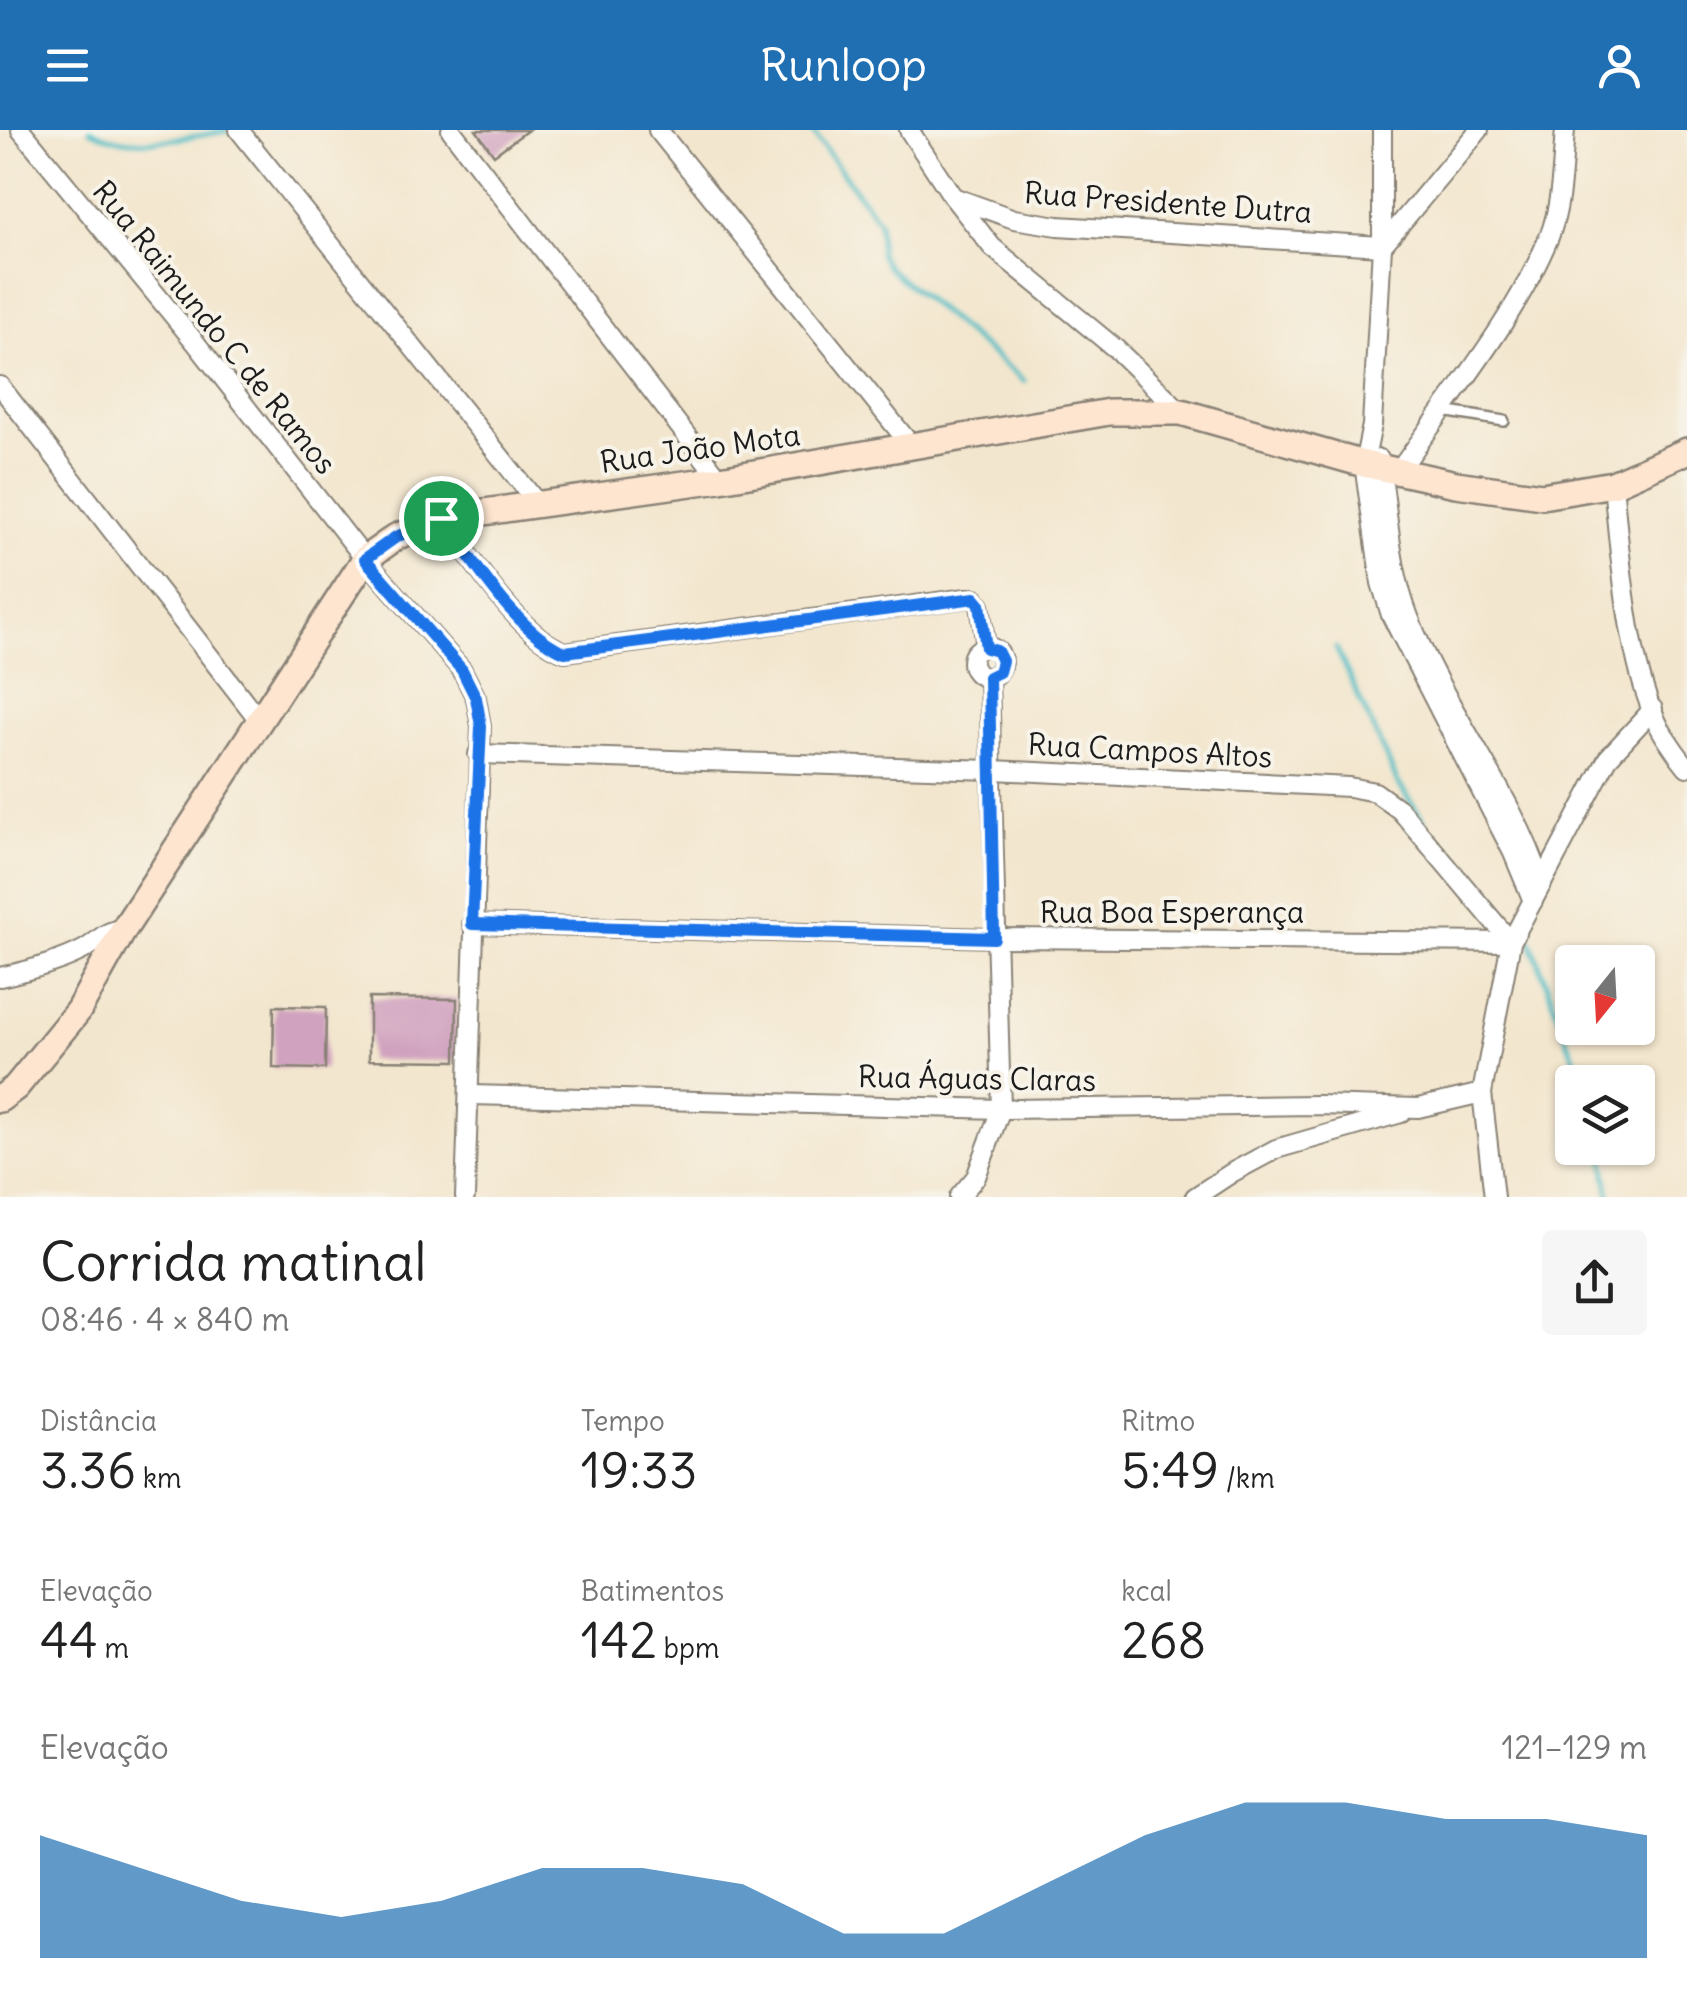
<!DOCTYPE html>
<html lang="pt">
<head>
<meta charset="utf-8">
<style>
  :root { --surface:#fff; --page:#f6f6f6; --text:#222; --muted:#767676; --accent:#1f6fb2 }
  body { margin:0; font-family:Delius,sans-serif; background:var(--page); color:var(--text); height:100vh; display:flex; flex-direction:column; font-size:38px; white-space:nowrap }
  * { box-sizing:border-box; margin:0 }
  p { font-size:32px; color:var(--muted) }
  .icon { flex:none; width:55px; height:55px; fill:none; stroke:currentColor; stroke-width:2; stroke-linecap:round; stroke-linejoin:round }
  .map { position:relative; height:1067px; overflow:hidden }
  .sheet { display:flex; flex-direction:column; background:var(--surface); flex:1 }
  .sheet>* { flex:none }
  .needle { width:65px; rotate:198deg }
  .buttons { position:absolute; left:1555px; top:815px; display:grid; gap:20px }
  .buttons a { display:grid; place-items:center; width:100px; height:100px; border-radius:10px; background:var(--surface); box-shadow:0 2px 8px #0004; font-size:50px }
  .pin { position:absolute; display:grid; place-items:center; width:85px; height:85px; color:#fff; margin:-42px; border:5px solid #fff; border-radius:50%; box-shadow:0 2px 10px #0007 }
  .round { display:grid; place-items:center; flex:none; width:105px; height:105px; border-radius:10px; background:var(--page) }
  .overview { display:flex; align-items:center; justify-content:space-between; height:170px; padding:0 40px }
  h1 { font-size:55px; font-weight:600; line-height:75px }
  .figures { display:grid; grid-template-columns:repeat(3,1fr); gap:15px; height:170px; padding:10px 40px }
  .figures div { display:grid; align-content:center }
  .figures b { font-size:50px; font-weight:600 }
  .figures small { font-size:28px; font-weight:400 }
  .figures p { font-size:28px }
  .chart { height:280px; padding:20px 40px }
  .chart p { display:flex; justify-content:space-between }
  .chart svg { width:100%; height:180px; margin-top:10px; fill:var(--accent); opacity:.7 }
  header { display:flex; justify-content:space-between; align-items:center; height:130px; padding:0 40px; background:var(--accent); color:#fff; font-size:45px; font-weight:600 }
  .map>svg:first-child { display:block }
  .lines { fill:none; stroke-linecap:round; stroke-linejoin:round }
  .stream { stroke:#50bec6; stroke-width:5 }
  .building { fill:#d0a2bf }
  .lane-casing { stroke:#888175; stroke-width:14 }
  .street-casing { stroke:#888175; stroke-width:22 }
  .secondary-casing { stroke:#888175; stroke-width:30 }
  .lane { stroke:#fff; stroke-width:9 }
  .street { stroke:#fff; stroke-width:18 }
  .secondary { stroke:#fde5d0; stroke-width:25 }
  .route-casing { stroke:#fff; stroke-width:20 }
  .route { stroke:#1a73e8; stroke-width:12 }
  .labels { text-anchor:middle; dominant-baseline:central; stroke-width:8; stroke-linejoin:round; paint-order:stroke }
  .street-label { font-size:30px; fill:#1c1c1c; stroke:#f7f3e8 }
</style>
</head>
<body>
<header><svg class="icon" aria-label="menu" viewBox="0 0 24 24"><path d="M4 6h16M4 12h16M4 18h16"/></svg>Runloop<svg class="icon" aria-label="person" viewBox="0 0 24 24"><circle cx="12" cy="8" r="4"/><path d="M4 21q1-7 8-7t8 7"/></svg></header>
<div class="map">
<svg width="1687" height="1067" viewBox="0 0 1687 1067">
  <rect width="100%" height="100%" fill="#f7f3e8"/>
  <filter id="ink" filterUnits="userSpaceOnUse"><feTurbulence type="fractalNoise" baseFrequency=".01" numOctaves="2"/><feDisplacementMap in="SourceGraphic" scale="20" xChannelSelector="R" yChannelSelector="G"/><feConvolveMatrix kernelMatrix="1 2 1 2 8 2 1 2 1" color-interpolation-filters="sRGB"/></filter>
  <filter id="wash" filterUnits="userSpaceOnUse"><feTurbulence type="fractalNoise" baseFrequency=".0048" numOctaves="4" result="noise"/><feDisplacementMap in="SourceGraphic" scale="40" xChannelSelector="R" yChannelSelector="G"/><feGaussianBlur stdDeviation="2.25" result="paint"/><feColorMatrix in="noise" values="0 0 0 0 0 0 0 0 0 0 0 0 0 0 0 0 0 1.4 0 .05"/><feComposite in="paint" operator="in"/></filter>
  <g filter="url(#wash)">
    <rect width="100%" height="100%" fill="#f3e6ce"/>
    <g class="lines">
      <!-- stream -->
      <g class="stream">
        <path d="M90,0c40,21 94,8 137,1"/>
        <polyline points="811,0 879,92 880,124 887,137 1024,251"/>
        <polyline points="1336,518 1398,653 1424,691"/>
        <polyline points="1528,804 1583,952"/>
        <polyline points="1602,1018 1610,1067"/>
      </g>
    </g>
    <g id="blocks">
      <!-- building -->
      <g class="building">
        <polygon points="476,0 528,0 494,25"/>
        <polygon points="369,868 457,869 456,931 369,930"/>
        <polygon points="274,876 326,877 325,939 273,938"/>
      </g>
    </g>
  </g>
  <g filter="url(#ink)">
    <use href="#blocks" fill-opacity="0" stroke="#888175" stroke-width="2.5"/>
    <g class="lines">
      <!-- lane casing -->
      <g class="lane-casing">
        <polyline id="lane" points="1443,281 1504,291"/>
      </g>
      <!-- street casing -->
      <g class="street-casing">
        <g id="street">
          <polyline points="21,0 195,212 365,429 462,540 476,568 481,596 465,1067"/>
          <polyline points="239,0 538,374"/>
          <polyline points="451,0 720,349"/>
          <polyline points="658,0 913,318"/>
          <polyline points="909,0 953,67 992,117 1116,219 1181,282"/>
          <polyline points="1382,0 1382,116 1372,295 1364,334 1381,453 1391,485 1513,723 1533,771"/>
          <polyline points="953,67 1014,89 1058,96 1382,116 1479,0"/>
          <polyline points="0,256 259,590"/>
          <path d="M1379,329c10,54 10,107 30,158 35,93 103,173 133,267"/>
          <path d="M1399,341c50,-72 117,-153 150,-234 13,-32 13,-73 16,-107"/>
          <path d="M1613,354c7,69 15,193 51,251 7,11 15,22 23,32"/>
          <path d="M441,388c31,40 78,118 124,134l402,-54h8l5,7 6,42"/>
          <circle cx="987" cy="532" r="15"/>
          <polyline points="478,624 993,640 1349,657 1375,662 1400,680 1511,812"/>
          <polyline points="472,794 994,808 1511,812"/>
          <path d="M0,847c27,-6 58,-14 83,-27 17,-9 19,-19 41,-21"/>
          <polyline points="470,965 1001,979 1319,975 1418,978 1482,963"/>
          <polyline points="959,1067 976,1047 1001,979 989,547"/>
          <polyline points="1195,1067 1233,1042 1276,1019 1401,983"/>
          <polyline points="1494,1067 1482,963 1511,812 1608,628 1653,579"/>
        </g>
      </g>
      <!-- secondary casing -->
      <g class="secondary-casing">
        <polyline id="secondary" points="0,969 16,957 78,881 124,799 365,429 396,407 441,388 720,349 1109,282 1181,282 1364,334 1456,354 1542,366 1613,354 1687,321"/>
      </g>
      <!-- lane -->
      <use href="#lane" class="lane"/>
      <!-- street -->
      <use href="#street" class="street"/>
      <!-- secondary -->
      <use href="#secondary" class="secondary"/>
    </g>
  </g>
  <g class="lines" filter="url(#ink)">
    <!-- route casing -->
    <g class="route-casing">
      <path id="route" d="M441,388c31,40 78,118 124,134l410,-54 5,6 6,44 11,3 5,10 -3,11 -10,5 5,261 -522,-14 9,-198 -5,-28 -14,-28 -97,-111 31,-22z"/>
    </g>
    <!-- route -->
    <use href="#route" class="route"/>
  </g>
  <g class="labels">
    <!-- street labels -->
    <g class="street-label">
      <text transform="translate(1168 72) rotate(4)">Rua Presidente Dutra</text>
      <text transform="translate(215 197) rotate(51)">Rua Raimundo C de Ramos</text>
      <text transform="translate(700 318) rotate(-8)">Rua João Mota</text>
      <text transform="translate(1150 620) rotate(3)">Rua Campos Altos</text>
      <text x="1172" y="782">Rua Boa Esperança</text>
      <text transform="translate(977 948) rotate(1)">Rua Águas Claras</text>
    </g>
  </g>
</svg>
<div class="buttons">
<a><svg class="needle" viewBox="-14 -14 28 28"><path d="M0-13l5 13h-10z" fill="#e53935"/><path d="M0 13l5-13h-10z" fill="#767676"/></svg></a>
<a><svg class="icon" aria-label="layers" viewBox="0 0 24 24"><path d="M12 4l9 5-9 5-9-5zM3 14l9 5 9-5"/></svg></a>
</div>
<div class="pin" style="left:441px;top:388px;background:#1e9e55"><svg class="icon" aria-label="arrive" viewBox="0 0 24 24"><path d="M6 21V4h12l-3 4 3 4H6"/></svg></div>
</div>
<section class="sheet">
<div class="overview"><div><h1>Corrida matinal</h1><p>08:46 · 4 × 840 m</p></div><a class="round"><svg class="icon" aria-label="share" viewBox="0 0 24 24"><path d="M12 15V3M7 8l5-5 5 5M5 13v7h14v-7"/></svg></a></div>
<div class="figures">
<div><p>Distância</p><b>3.36<small> km</small></b></div>
<div><p>Tempo</p><b>19:33</b></div>
<div><p>Ritmo</p><b>5:49<small> /km</small></b></div>
</div>
<div class="figures">
<div><p>Elevação</p><b>44<small> m</small></b></div>
<div><p>Batimentos</p><b>142<small> bpm</small></b></div>
<div><p>kcal</p><b>268</b></div>
</div>
<div class="chart"><p><span>Elevação</span>121–129 m</p>
<svg viewBox="0 0 160 44" preserveAspectRatio="none"><path d="M0 44V14L10 22L20 30L30 34L40 30L50 22L60 22L70 26L80 38L90 38L100 26L110 14L120 6L130 6L140 10L150 10L160 14V44z"/></svg>
</div>
</section>
</body>
</html>
